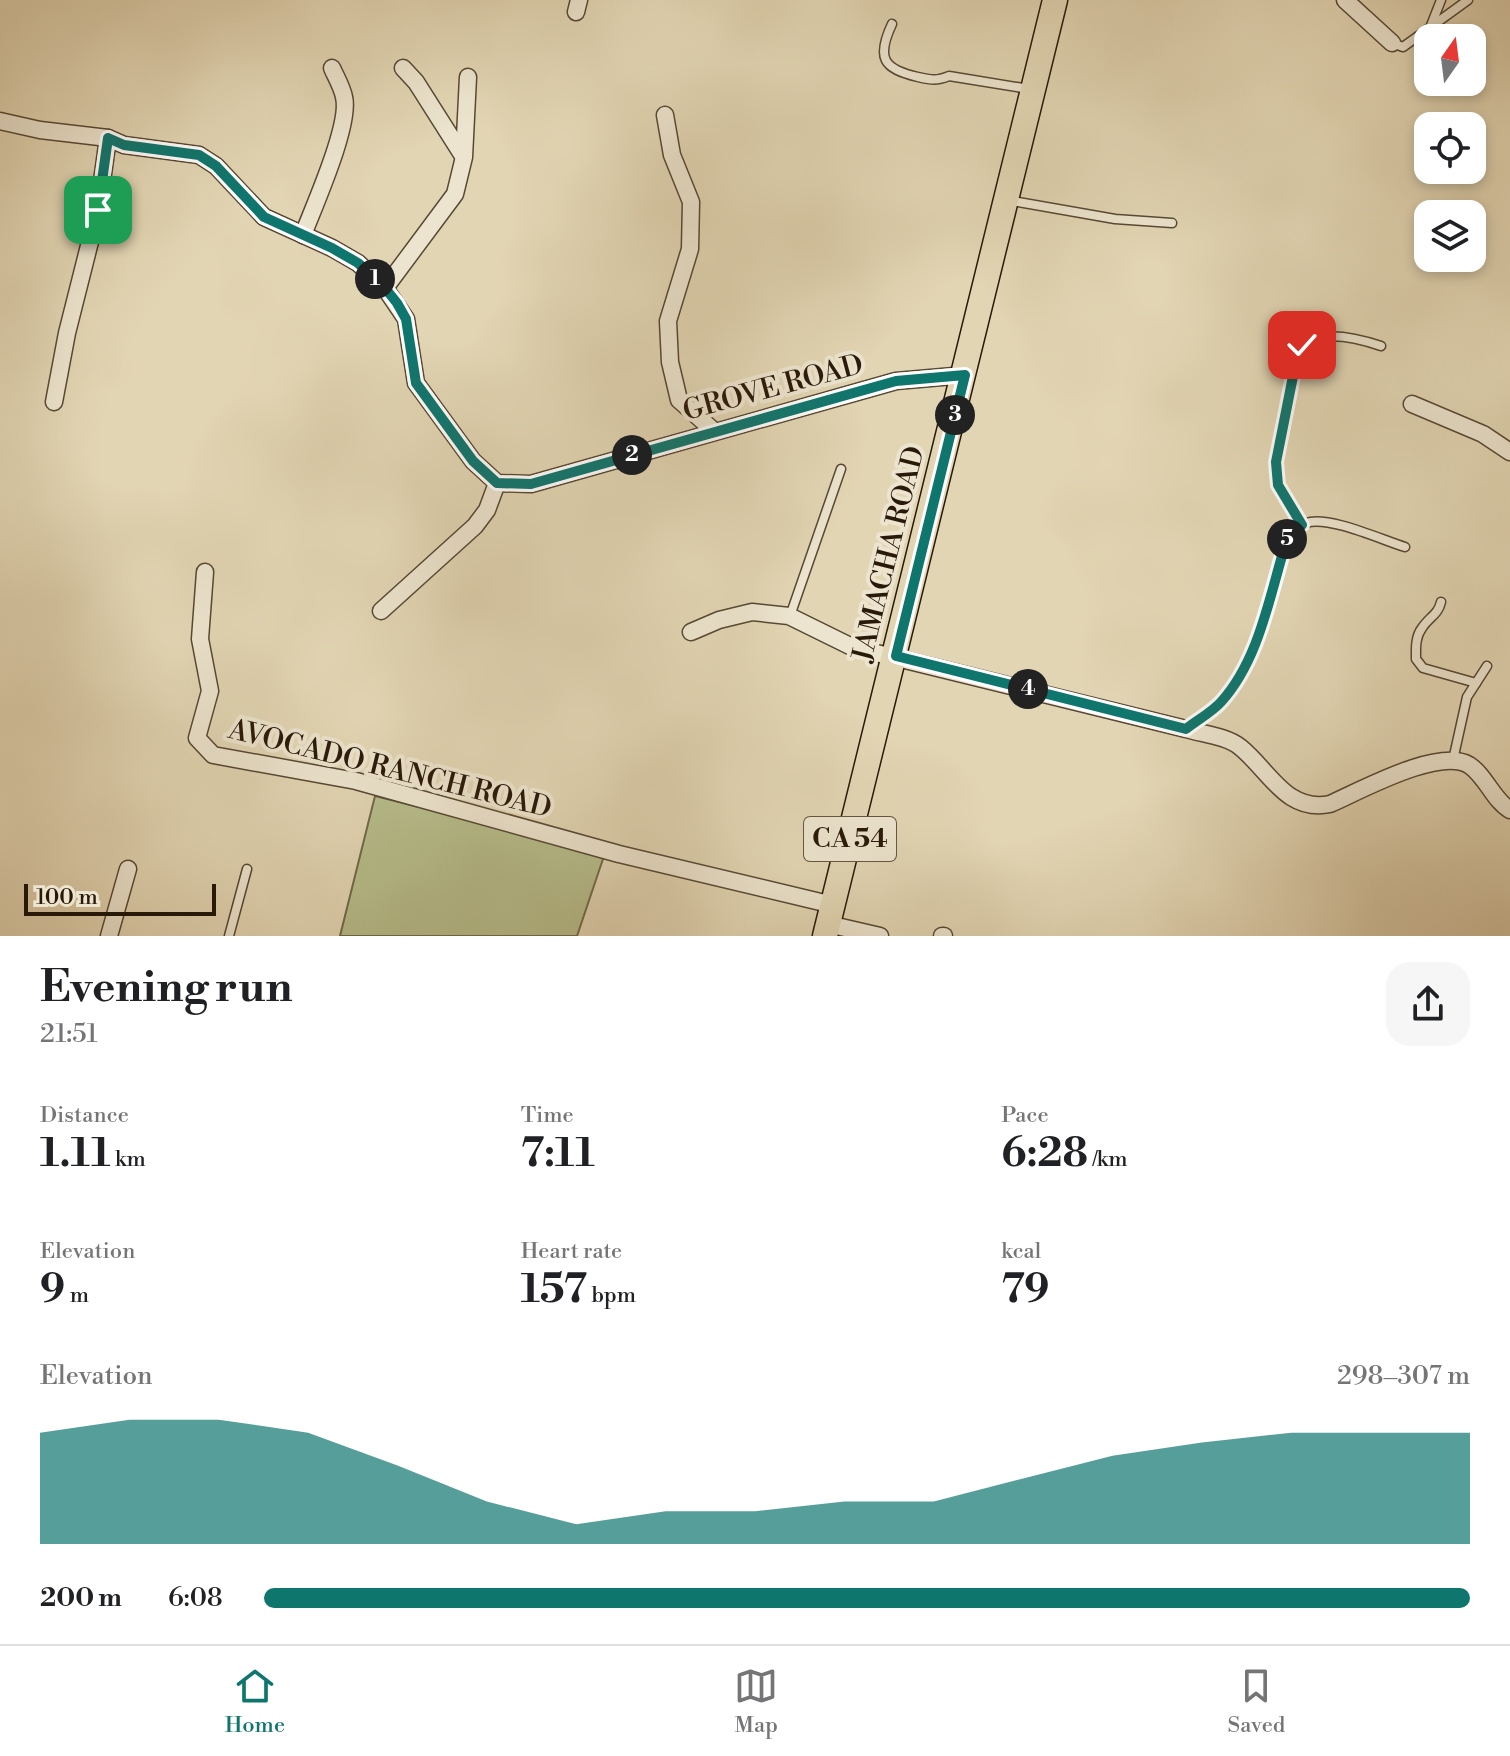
<!DOCTYPE html>
<html lang="en">
<head>
<meta charset="utf-8">
<style>
  :root { --surface:#fff; --page:#f6f6f6; --text:#202124; --muted:#757577; --line:#e0e0e0; --accent:#0f766e }
  body { margin:0; font-family:"Libre Bodoni",serif; background:var(--page); color:var(--text); height:100vh; display:flex; flex-direction:column; font-size:30px; white-space:nowrap }
  * { box-sizing:border-box; margin:0 }
  p { font-size:26px; color:var(--muted) }
  .icon { flex:none; width:44px; height:44px; fill:none; stroke:currentColor; stroke-width:2; stroke-linecap:round; stroke-linejoin:round }
  .map { position:relative; height:936px; overflow:hidden }
  .side { display:flex; flex-direction:column; background:var(--surface); flex:1 }
  .side>* { flex:none }
  .needle { width:52px; rotate:14deg }
  .buttons { position:absolute; left:1414px; top:24px; display:grid; gap:16px }
  .buttons a { display:grid; place-items:center; width:72px; height:72px; border-radius:16px; background:var(--surface); box-shadow:0 4px 12px #0003; font-size:40px }
  .scale { position:absolute; left:24px; bottom:20px; width:192px; box-sizing:border-box; padding-left:8px; border:4px solid #291909; border-top:0; font-size:22px; line-height:28px; white-space:nowrap; color:#291909; -webkit-text-stroke:6px #ece4ce; paint-order:stroke }
  .pin { position:absolute; display:grid; place-items:center; width:68px; height:68px; color:#fff; margin:-34px; border-radius:16px; box-shadow:0 4px 12px #0006 }
  .km { position:absolute; width:40px; height:40px; margin:-20px; border-radius:50%; background:#222; color:#fff; font-size:22px; line-height:40px; text-align:center }
  .round { display:grid; place-items:center; flex:none; width:84px; height:84px; border-radius:24px; background:var(--page) }
  .overview { display:flex; align-items:center; justify-content:space-between; height:136px; padding:0 40px }
  h1 { font-size:44px; font-weight:800; line-height:60px }
  .metrics { display:grid; grid-template-columns:repeat(3,1fr); gap:12px; height:136px; padding:8px 40px }
  .metrics div { display:grid; align-content:center }
  .metrics b { font-size:40px; font-weight:800 }
  .metrics small { font-size:22px; font-weight:400 }
  .metrics p { font-size:22px }
  .chart { height:224px; padding:16px 40px }
  .chart p { display:flex; justify-content:space-between }
  .chart svg { width:100%; height:144px; margin-top:8px; fill:var(--accent); opacity:.7 }
  ul { padding:0 40px; list-style:none; font-size:26px }
  li { display:grid; grid-template-columns:128px 96px 1fr; align-items:center; height:60px }
  li i { height:20px; border-radius:10px; background:var(--accent) }
  .tab-bar { display:flex; justify-content:space-around; align-items:center; height:112px; border-top:2px solid var(--line); background:var(--surface); font-size:22px; color:var(--muted) }
  .tab-bar a { display:grid; justify-items:center; gap:4px }
  .tab-bar .selected { color:var(--accent) }
  .map>svg:first-child { display:block }
  .green { fill:#b6bc8a; stroke:#706a4a; stroke-width:2 }
  .lines { fill:none; stroke-linecap:round; stroke-linejoin:round }
  .lane-casing { stroke:#574834; stroke-width:11 }
  .street-casing { stroke:#574834; stroke-width:19 }
  .primary-casing { stroke:#291909; stroke-width:27 }
  .lane { stroke:#ece4ce; stroke-width:8 }
  .street { stroke:#ece4ce; stroke-width:16 }
  .primary { stroke:#e2d5b3; stroke-width:24 }
  .route-casing { stroke:#fff; stroke-width:16 }
  .route { stroke:#0f766e; stroke-width:10 }
  .labels { text-anchor:middle; dominant-baseline:central; stroke-width:8; stroke-linejoin:round; paint-order:stroke }
  .shield { fill:#ece4ce; stroke:#645644; stroke-width:2 }
  .shield-label { font-size:26px; font-weight:bold; fill:#291909 }
  .street-label { font-size:28px; fill:#291909; stroke:#ece4ce }
</style>
</head>
<body>
<div class="map">
<svg width="1510" height="936" viewBox="0 0 1510 936">
  <rect width="100%" height="100%" fill="#e2d5b3"/>
  <filter id="stains"><feTurbulence type="fractalNoise" baseFrequency=".0025" numOctaves="4"/><feColorMatrix values="0 0 0 0 .2 0 0 0 0 .09 0 0 0 0 .02 0 0 0 .5 -.17"/></filter>
  <radialGradient id="worn" r=".72"><stop offset=".6" stop-color="#630" stop-opacity="0"/><stop offset="1" stop-color="#630" stop-opacity=".3"/></radialGradient>
  <!-- green -->
  <polygon class="green" points="375,796 605,853 577,936 340,936"/>
  <g class="lines">
    <!-- lane casing -->
    <g class="lane-casing">
      <g id="lane">
        <path d="M892,24c-16,34 -9,45 26,53 13,3 19,4 31,-1l80,13"/>
        <polyline points="1430,28 1441,0"/>
        <polyline points="1392,43 1403,47 1468,0"/>
        <polyline points="1007,200 1115,219 1172,223"/>
        <path d="M1302,525l-24,-40 -2,-23 22,-111c17,-24 59,-13 83,-5"/>
        <path d="M1441,602c-3,13 -12,15 -19,26 -7,9 -6,21 -6,31l7,9 53,15"/>
        <polyline points="790,616 841,469"/>
        <path d="M1187,728c11,-8 25,-16 34,-27 38,-43 49,-108 66,-162 6,-7 10,-13 19,-16 22,-8 76,17 99,24"/>
        <polyline points="1453,760 1467,697 1487,666"/>
        <polyline points="229,936 247,869"/>
      </g>
    </g>
    <!-- street casing -->
    <g class="street-casing">
      <g id="street">
        <polyline points="1345,0 1392,43"/>
        <polyline points="576,12 579,0"/>
        <polyline points="403,68 416,82 463,156"/>
        <polyline points="665,115 672,155 691,202 690,249 668,321 670,362 679,400 714,431"/>
        <polyline points="0,121 40,130 108,138 124,145 199,155 216,166 264,217 332,248 358,263 385,288 406,319 416,383 473,461 497,483 531,484 896,381 965,375"/>
        <path d="M303,235c11,-29 48,-111 41,-138 -2,-10 -8,-20 -12,-29"/>
        <polyline points="385,288 455,194 464,157 468,77"/>
        <polyline points="54,402 67,333 98,210 108,138"/>
        <polyline points="1412,404 1483,434 1510,452"/>
        <polyline points="205,572 200,639 210,691 197,738 213,755 356,781 619,854 833,905"/>
        <polyline points="381,611 475,526 487,510 497,483"/>
        <path d="M691,632l28,-12 33,-8 37,4 63,31 334,82c16,5 41,7 54,18 29,23 46,66 90,57 30,-13 109,-57 139,-39 17,11 24,35 41,45"/>
        <polyline points="828,924 880,936"/>
        <polyline points="109,936 128,869"/>
        <polyline points="942,936 944,936"/>
      </g>
    </g>
    <!-- primary casing -->
    <g class="primary-casing">
      <polyline id="primary" points="825,936 1055,0"/>
    </g>
    <!-- lane -->
    <use href="#lane" class="lane"/>
    <!-- street -->
    <use href="#street" class="street"/>
    <!-- primary -->
    <use href="#primary" class="primary"/>
  </g>
  <g class="lines">
    <!-- route casing -->
    <g class="route-casing">
      <path id="route" d="M98,210l10,-72 16,7 75,10 17,11 48,51 68,31 26,15 27,25 12,15 9,16 10,64 57,78 24,22 34,1 365,-103 69,-6 -69,281 290,73c11,-9 25,-16 35,-27 39,-43 49,-109 66,-163l9,-11 6,-3 -24,-40 -2,-23 22,-111 4,-6"/>
    </g>
    <!-- route -->
    <use href="#route" class="route"/>
  </g>
  <g class="labels">
    <!-- shield labels -->
    <rect class="shield" x="804" y="817" width="92" height="44" rx="6"/>
    <g class="shield-label">
      <text x="850" y="839">CA 54</text>
    </g>
    <!-- street labels -->
    <g class="street-label">
      <text transform="translate(773 388) rotate(-15)">GROVE ROAD</text>
      <text transform="translate(889 554) rotate(-76)">JAMACHA ROAD</text>
      <text transform="translate(390 769) rotate(14)">AVOCADO RANCH ROAD</text>
    </g>
  </g>
  <rect width="100%" height="100%" filter="url(#stains)"/>
  <rect width="100%" height="100%" fill="url(#worn)"/>
</svg>
<div class="buttons">
<a><svg class="needle" viewBox="-14 -14 28 28"><path d="M0-13l5 13h-10z" fill="#e53935"/><path d="M0 13l5-13h-10z" fill="#757577"/></svg></a>
<a><svg class="icon" aria-label="locate" viewBox="0 0 24 24"><circle cx="12" cy="12" r="6"/><path d="M12 2v4M12 18v4M2 12h4M18 12h4"/></svg></a>
<a><svg class="icon" aria-label="layers" viewBox="0 0 24 24"><path d="M12 4l9 5-9 5-9-5zM3 14l9 5 9-5"/></svg></a>
</div>
<div class="scale">100 m</div>
<div class="pin" style="left:98px;top:210px;background:#1e9e55"><svg class="icon" aria-label="arrive" viewBox="0 0 24 24"><path d="M6 21V4h12l-3 4 3 4H6"/></svg></div>
<div class="pin" style="left:1302px;top:345px;background:#d93025"><svg class="icon" aria-label="check" viewBox="0 0 24 24"><path d="M5 12l5 5 9-10"/></svg></div>
<b class="km" style="left:375px;top:279px">1</b>
<b class="km" style="left:632px;top:455px">2</b>
<b class="km" style="left:955px;top:415px">3</b>
<b class="km" style="left:1028px;top:689px">4</b>
<b class="km" style="left:1287px;top:539px">5</b>
</div>
<section class="side">
<div class="overview"><div><h1>Evening run</h1><p>21:51</p></div><a class="round"><svg class="icon" aria-label="share" viewBox="0 0 24 24"><path d="M12 15V3M7 8l5-5 5 5M5 13v7h14v-7"/></svg></a></div>
<div class="metrics">
<div><p>Distance</p><b>1.11<small> km</small></b></div>
<div><p>Time</p><b>7:11</b></div>
<div><p>Pace</p><b>6:28<small> /km</small></b></div>
</div>
<div class="metrics">
<div><p>Elevation</p><b>9<small> m</small></b></div>
<div><p>Heart rate</p><b>157<small> bpm</small></b></div>
<div><p>kcal</p><b>79</b></div>
</div>
<div class="chart"><p><span>Elevation</span>298–307 m</p>
<svg viewBox="0 0 160 44" preserveAspectRatio="none"><path d="M0 44V10L10 6L20 6L30 10L40 20L50 31L60 38L70 34L80 34L90 31L100 31L110 24L120 17L130 13L140 10L150 10L160 10V44z"/></svg>
</div>
<ul>
<li><b>200 m</b>6:08<i style="width:100%"></i></li>
</ul>
</section>
<nav class="tab-bar">
<a class="selected"><svg class="icon" aria-label="home" viewBox="0 0 24 24"><path d="M3 11l9-7 9 7M6 9v11h12V9"/></svg>Home</a>
<a><svg class="icon" aria-label="map" viewBox="0 0 24 24"><path d="M3 6l6-2 6 2 6-2v14l-6 2-6-2-6 2zM9 4v14M15 6v14"/></svg>Map</a>
<a><svg class="icon" aria-label="saved" viewBox="0 0 24 24"><path d="M7 4h10v16l-5-4-5 4z"/></svg>Saved</a>
</nav>
</body>
</html>
